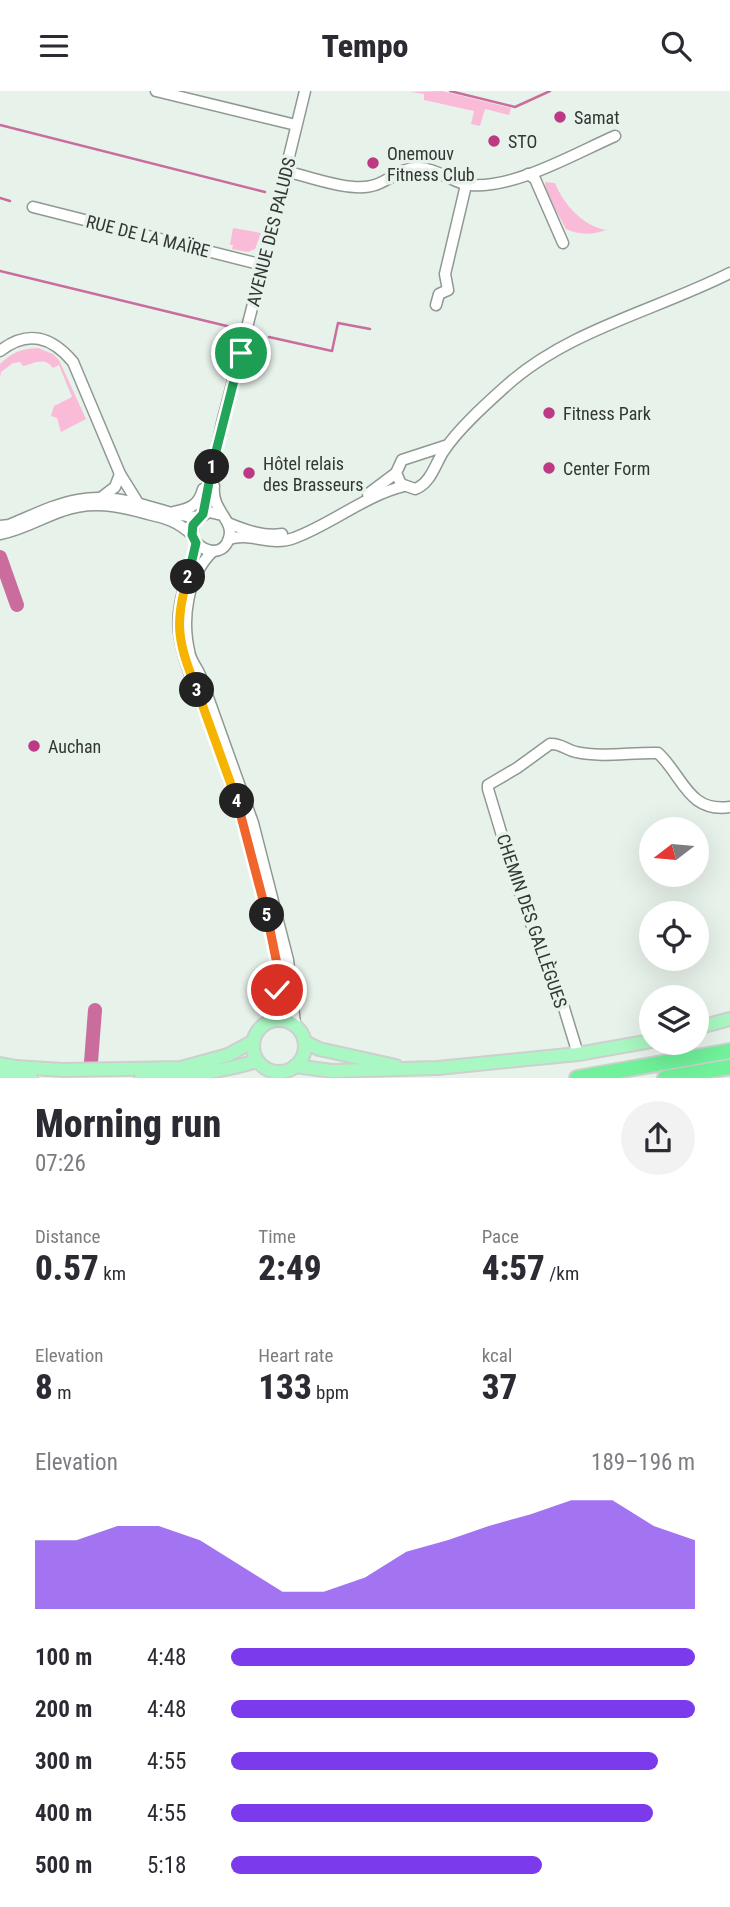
<!DOCTYPE html>
<html lang="en">
<head>
<meta charset="utf-8">
<style>
  :root { --surface:#fff; --page:#f2f2f3; --text:#2b2b33; --muted:#7c7c81; --accent:#7c3aed }
  body { margin:0; font-family:"Roboto Condensed",sans-serif; background:var(--page); color:var(--text); height:100vh; display:flex; flex-direction:column; font-size:26px; white-space:nowrap }
  * { box-sizing:border-box; margin:0 }
  p { font-size:23px; color:var(--muted) }
  .icon { flex:none; width:38px; height:38px; fill:none; stroke:currentColor; stroke-width:2; stroke-linecap:round; stroke-linejoin:round }
  .map { position:relative; height:987px; overflow:hidden }
  .details { display:flex; flex-direction:column; background:var(--surface); flex:1 }
  .details>* { flex:none }
  .needle { width:46px; rotate:254deg }
  .fabs { position:absolute; left:639px; top:726px; display:grid; gap:14px }
  .fabs a { display:grid; place-items:center; width:70px; height:70px; border-radius:50%; background:var(--surface); box-shadow:0 7px 28px #0002; font-size:35px }
  .pin { position:absolute; display:grid; place-items:center; width:60px; height:60px; color:#fff; margin:-30px; border:4px solid #fff; border-radius:50%; box-shadow:0 2px 7px #0007 }
  .km { position:absolute; width:35px; height:35px; margin:-18px; border-radius:50%; background:#222; color:#fff; font-size:19px; line-height:35px; text-align:center }
  .round { display:grid; place-items:center; flex:none; width:74px; height:74px; border-radius:37px; background:var(--page) }
  .overview { display:flex; align-items:center; justify-content:space-between; height:119px; padding:0 35px }
  h1 { font-size:38px; font-weight:800; line-height:52px }
  .figures { display:grid; grid-template-columns:repeat(3,1fr); gap:10px; height:119px; padding:7px 35px }
  .figures div { display:grid; align-content:center }
  .figures b { font-size:35px; font-weight:800 }
  .figures small { font-size:19px; font-weight:400 }
  .figures p { font-size:19px }
  .chart { height:196px; padding:14px 35px }
  .chart p { display:flex; justify-content:space-between }
  .chart svg { width:100%; height:126px; margin-top:7px; fill:var(--accent); opacity:.7 }
  ul { padding:0 35px; list-style:none; font-size:23px }
  li { display:grid; grid-template-columns:112px 84px 1fr; align-items:center; height:52px }
  li i { height:18px; border-radius:9px; background:var(--accent) }
  header { display:flex; justify-content:space-between; align-items:center; height:91px; padding:0 35px; background:var(--surface); font-size:32px; font-weight:800 }
  .map>svg:first-child { display:block }
  .green { fill:#fabbd8 }
  .lines { fill:none; stroke-linecap:round; stroke-linejoin:round }
  .stream { stroke:#ca6d9c; stroke-width:2.5 }
  .canal { stroke:#ca6d9c; stroke-width:8 }
  .river { stroke:#ca6d9c; stroke-width:14 }
  .minor-casing { stroke:#8f9992; stroke-width:13 }
  .major-casing { stroke:#cecfce; stroke-width:16 }
  .highway-casing { stroke:#cecfce; stroke-width:18 }
  .minor { stroke:#fff; stroke-width:10 }
  .major { stroke:#a9f7c2; stroke-width:12 }
  .highway { stroke:#70f19a; stroke-width:14 }
  .split-1-casing { stroke:#fff; stroke-width:14 }
  .split-2-casing { stroke:#fff; stroke-width:14 }
  .split-3-casing { stroke:#fff; stroke-width:14 }
  .split-4-casing { stroke:#fff; stroke-width:14 }
  .split-5-casing { stroke:#fff; stroke-width:14 }
  .split-6-casing { stroke:#fff; stroke-width:14 }
  .split-1 { stroke:#22a559; stroke-width:9 }
  .split-2 { stroke:#22a559; stroke-width:9 }
  .split-3 { stroke:#f5b400; stroke-width:9 }
  .split-4 { stroke:#f5b400; stroke-width:9 }
  .split-5 { stroke:#f0652b; stroke-width:9 }
  .split-6 { stroke:#f0652b; stroke-width:9 }
  .poi-dot { fill:#bc3a84; stroke:#e7f2ea; stroke-width:2.5 }
  .labels { text-anchor:middle; dominant-baseline:central; stroke-width:7; stroke-linejoin:round; paint-order:stroke }
  .poi-label { font-size:18px; fill:#333734; stroke:#e7f2ea; text-anchor:start }
  .street-label { font-size:18px; fill:#333734; stroke:#e7f2ea }
</style>
</head>
<body>
<header><svg class="icon" aria-label="menu" viewBox="0 0 24 24"><path d="M4 6h16M4 12h16M4 18h16"/></svg>Tempo<svg class="icon" aria-label="search" viewBox="0 0 24 24"><circle cx="10" cy="10" r="6"/><path d="M15 15l6 6"/></svg></header>
<div class="map">
<svg width="730" height="987" viewBox="0 0 730 987">
  <rect width="100%" height="100%" fill="#e7f2ea"/>
  <!-- green -->
  <g class="green">
    <polygon points="442,0 511,17 509,24 485,18 480,35 471,33 474,20 424,9 424,3 411,1"/>
    <path d="M545,91l10,1c9,22 28,43 51,47 -12,5 -28,5 -40,-1l-20,-37z"/>
    <polygon points="233,137 261,142 255,158 248,161 232,158 233,154 230,154"/>
    <path d="M38,257l15,6 6,6 27,59 -25,13 -4,-14 -6,-2 3,-10 18,-9 -13,-32 -6,3c-9,-12 -19,-4 -30,-2l-3,-4 -7,1 -12,9 -1,6v-14c13,-12 21,-15 38,-16z"/>
  </g>
  <g class="lines">
    <!-- stream -->
    <g class="stream">
      <polyline points="450,0 515,16 550,0"/>
      <polyline points="0,34 265,101"/>
      <polyline points="0,107 10,110"/>
      <polyline points="0,180 235,237"/>
      <polyline points="269,246 332,260 338,232 370,238"/>
    </g>
    <!-- canal -->
    <polyline class="canal" points="235,237 239,238"/>
    <!-- river -->
    <g class="river">
      <polyline points="0,466 17,514"/>
      <polyline points="91,971 95,919"/>
    </g>
    <!-- minor casing -->
    <g class="minor-casing">
      <g id="minor">
        <polyline points="156,0 296,34"/>
        <path d="M286,80c23,6 67,22 89,14 13,-4 25,-16 39,-17 21,-2 40,16 56,17 44,4 104,-31 145,-49"/>
        <polyline points="528,83 535,88 563,152"/>
        <polyline points="33,116 263,174"/>
        <polyline points="436,214 439,203 448,199 445,183 466,94"/>
        <path d="M0,260c28,-22 52,-14 73,11l47,112 18,29"/>
        <path d="M448,354l-46,15 -6,13 5,11 14,5c15,-5 20,-24 28,-37 15,-23 43,-48 63,-66 62,-56 151,-76 224,-113"/>
        <path d="M214,395c-3,25 21,34 15,52 -6,21 -31,14 -37,-3l3,-15 14,-8 13,3"/>
        <polyline points="368,403 396,382"/>
        <polyline points="102,406 115,396 120,383"/>
        <path d="M174,421c16,-3 25,-7 29,-23"/>
        <polyline points="203,423 222,332 252,217 305,0"/>
        <path d="M228,432c17,7 36,14 54,11"/>
        <path d="M0,435l9,-1c50,-21 75,-36 131,-21 20,5 38,13 59,13"/>
        <path d="M0,443c22,-4 41,-16 62,-23 30,-11 57,-5 86,3 18,4 31,8 44,21"/>
        <path d="M229,448c22,-7 42,8 65,-1 38,-14 70,-42 110,-52"/>
        <path d="M196,452c-5,29 -21,60 -17,89 4,31 19,62 30,91 21,55 38,111 53,168 5,24 13,49 15,74 2,19 -1,39 -9,57"/>
        <path d="M213,460c-26,25 -32,69 -23,104 2,7 7,13 10,20l53,148 35,137 7,64"/>
        <path d="M578,963l-18,-59 -9,-16 -35,-97 -28,-93v-4l29,-17 33,-24c11,-1 16,6 26,8 26,6 56,0 82,1 25,23 30,60 72,54"/>
      </g>
    </g>
    <!-- major casing -->
    <g class="major-casing">
      <g id="major">
        <circle cx="279" cy="955" r="26"/>
        <polyline points="696,937 730,928"/>
        <polyline points="305,951 319,958 396,975"/>
        <polyline points="0,973 16,976 63,979 181,977 228,964 252,951"/>
        <polyline points="295,975 332,980 438,977 578,963 651,950"/>
        <polyline points="0,982 31,987"/>
        <path d="M141,987c41,-2 77,-5 116,-17"/>
      </g>
    </g>
    <!-- highway casing -->
    <g class="highway-casing">
      <g id="highway">
        <polyline points="577,987 730,960"/>
        <polyline points="665,987 730,976"/>
      </g>
    </g>
    <!-- minor -->
    <use href="#minor" class="minor"/>
    <!-- major -->
    <use href="#major" class="major"/>
    <!-- highway -->
    <use href="#highway" class="highway"/>
  </g>
  <g class="lines">
    <!-- split-1 casing -->
    <g class="split-1-casing">
      <polyline id="split-1" points="212,376 241,262"/>
    </g>
    <!-- split-2 casing -->
    <g class="split-2-casing">
      <polyline id="split-2" points="188,486 196,452 192,444 193,434 203,423 212,376"/>
    </g>
    <!-- split-3 casing -->
    <g class="split-3-casing">
      <path id="split-3" d="M188,486c-15,48 -9,68 9,113"/>
    </g>
    <!-- split-4 casing -->
    <g class="split-4-casing">
      <polyline id="split-4" points="197,599 237,710"/>
    </g>
    <!-- split-5 casing -->
    <g class="split-5-casing">
      <polyline id="split-5" points="237,710 267,824"/>
    </g>
    <!-- split-6 casing -->
    <g class="split-6-casing">
      <polyline id="split-6" points="267,824 277,873 277,899"/>
    </g>
    <!-- split-1 -->
    <use href="#split-1" class="split-1"/>
    <!-- split-2 -->
    <use href="#split-2" class="split-2"/>
    <!-- split-3 -->
    <use href="#split-3" class="split-3"/>
    <!-- split-4 -->
    <use href="#split-4" class="split-4"/>
    <!-- split-5 -->
    <use href="#split-5" class="split-5"/>
    <!-- split-6 -->
    <use href="#split-6" class="split-6"/>
  </g>
  <!-- markers -->
  <g class="poi-dot">
    <circle cx="560" cy="26" r="7"/>
    <circle cx="494" cy="50" r="7"/>
    <circle cx="373" cy="72" r="7"/>
    <circle cx="549" cy="322" r="7"/>
    <circle cx="549" cy="377" r="7"/>
    <circle cx="249" cy="382" r="7"/>
    <circle cx="34" cy="655" r="7"/>
  </g>
  <g class="labels">
    <!-- poi labels -->
    <g class="poi-label">
      <text x="574" y="26">Samat</text>
      <text x="508" y="50">STO</text>
      <text x="387" y="62">Onemouv<tspan x="387" dy="21">Fitness Club</tspan></text>
      <text x="563" y="322">Fitness Park</text>
      <text x="263" y="372">Hôtel relais<tspan x="263" dy="21">des Brasseurs</tspan></text>
      <text x="563" y="377">Center Form</text>
      <text x="48" y="655">Auchan</text>
    </g>
    <!-- street labels -->
    <g class="street-label">
      <text transform="translate(271 141) rotate(-76)">AVENUE DES PALUDS</text>
      <text transform="translate(148 145) rotate(14)">RUE DE LA MAÏRE</text>
      <text transform="translate(532 830) rotate(71)">CHEMIN DES GALLÈGUES</text>
    </g>
  </g>
</svg>
<div class="fabs">
<a><svg class="needle" viewBox="-14 -14 28 28"><path d="M0-13l5 13h-10z" fill="#e53935"/><path d="M0 13l5-13h-10z" fill="#7c7c81"/></svg></a>
<a><svg class="icon" aria-label="locate" viewBox="0 0 24 24"><circle cx="12" cy="12" r="6"/><path d="M12 2v4M12 18v4M2 12h4M18 12h4"/></svg></a>
<a><svg class="icon" aria-label="layers" viewBox="0 0 24 24"><path d="M12 4l9 5-9 5-9-5zM3 14l9 5 9-5"/></svg></a>
</div>
<div class="pin" style="left:241px;top:262px;background:#1e9e55"><svg class="icon" aria-label="arrive" viewBox="0 0 24 24"><path d="M6 21V4h12l-3 4 3 4H6"/></svg></div>
<div class="pin" style="left:277px;top:899px;background:#d93025"><svg class="icon" aria-label="check" viewBox="0 0 24 24"><path d="M5 12l5 5 9-10"/></svg></div>
<b class="km" style="left:212px;top:376px">1</b>
<b class="km" style="left:188px;top:486px">2</b>
<b class="km" style="left:197px;top:599px">3</b>
<b class="km" style="left:237px;top:710px">4</b>
<b class="km" style="left:267px;top:824px">5</b>
</div>
<section class="details">
<div class="overview"><div><h1>Morning run</h1><p>07:26</p></div><a class="round"><svg class="icon" aria-label="share" viewBox="0 0 24 24"><path d="M12 15V3M7 8l5-5 5 5M5 13v7h14v-7"/></svg></a></div>
<div class="figures">
<div><p>Distance</p><b>0.57<small> km</small></b></div>
<div><p>Time</p><b>2:49</b></div>
<div><p>Pace</p><b>4:57<small> /km</small></b></div>
</div>
<div class="figures">
<div><p>Elevation</p><b>8<small> m</small></b></div>
<div><p>Heart rate</p><b>133<small> bpm</small></b></div>
<div><p>kcal</p><b>37</b></div>
</div>
<div class="chart"><p><span>Elevation</span>189–196 m</p>
<svg viewBox="0 0 160 44" preserveAspectRatio="none"><path d="M0 44V20L10 20L20 15L30 15L40 20L50 29L60 38L70 38L80 33L90 24L100 20L110 15L120 11L130 6L140 6L150 15L160 20V44z"/></svg>
</div>
<ul>
<li><b>100 m</b>4:48<i style="width:100%"></i></li>
<li><b>200 m</b>4:48<i style="width:100%"></i></li>
<li><b>300 m</b>4:55<i style="width:92%"></i></li>
<li><b>400 m</b>4:55<i style="width:91%"></i></li>
<li><b>500 m</b>5:18<i style="width:67%"></i></li>
</ul>
</section>
</body>
</html>
